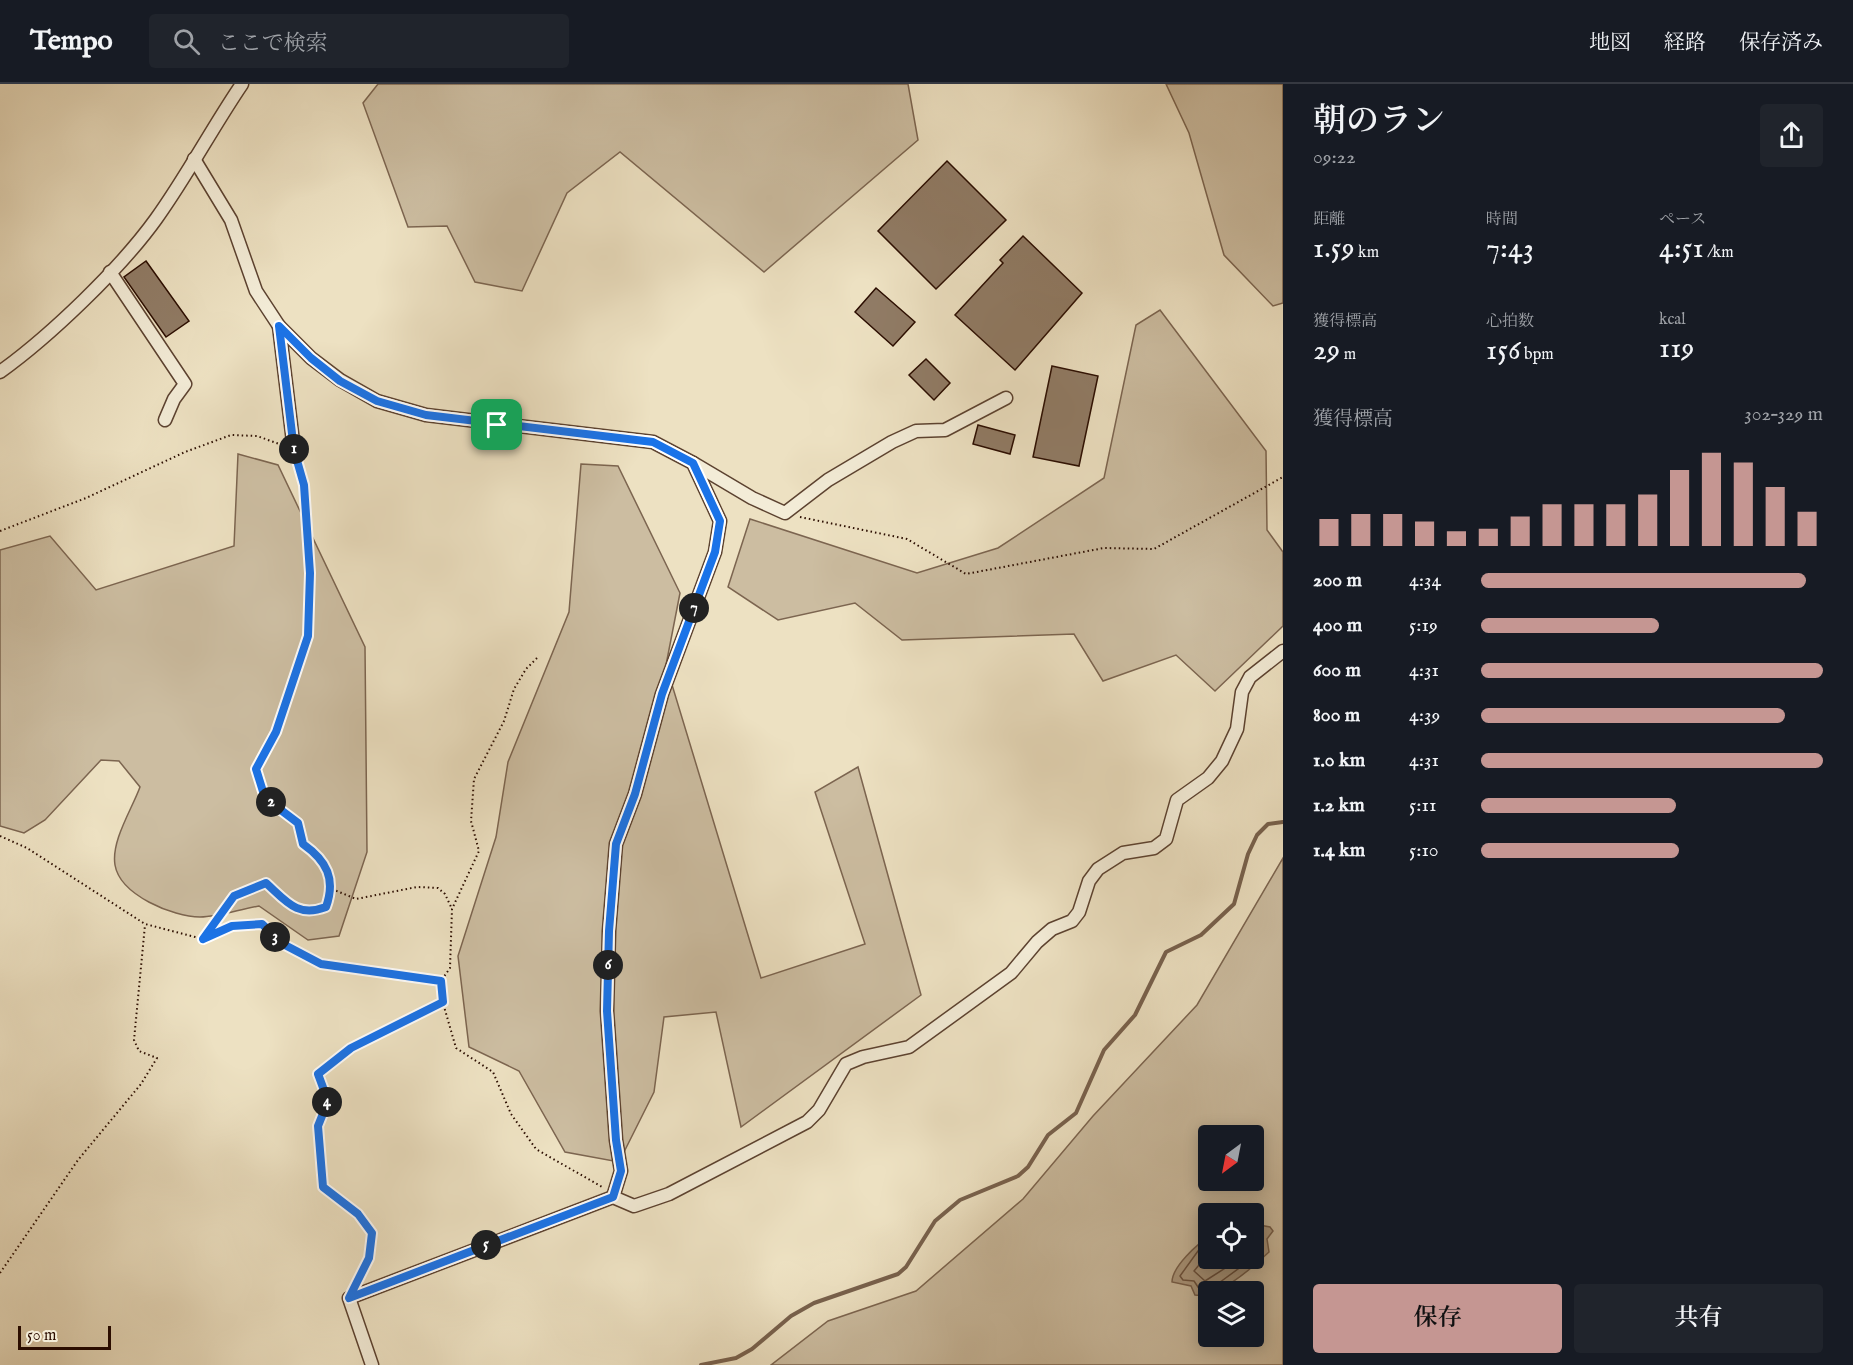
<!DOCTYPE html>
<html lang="ja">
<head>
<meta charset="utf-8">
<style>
  :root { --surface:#171b24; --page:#20242c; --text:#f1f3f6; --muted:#9ea1a6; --line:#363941; --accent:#c59692 }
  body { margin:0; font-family:"IM FELL English","Noto Serif JP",serif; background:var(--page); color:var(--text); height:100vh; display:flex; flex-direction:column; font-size:22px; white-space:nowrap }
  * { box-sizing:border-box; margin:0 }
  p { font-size:20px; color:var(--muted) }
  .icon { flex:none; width:33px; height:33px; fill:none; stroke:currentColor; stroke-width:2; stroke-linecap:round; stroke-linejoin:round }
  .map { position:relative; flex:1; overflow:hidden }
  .panel { display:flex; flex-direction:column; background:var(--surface); width:570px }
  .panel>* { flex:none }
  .needle { width:39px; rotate:212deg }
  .fabs { position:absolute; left:1198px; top:1041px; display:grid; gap:12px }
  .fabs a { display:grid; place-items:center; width:66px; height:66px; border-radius:6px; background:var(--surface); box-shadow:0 3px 15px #0003; font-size:30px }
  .scale { position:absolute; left:18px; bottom:15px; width:93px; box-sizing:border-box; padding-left:6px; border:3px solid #2b0d00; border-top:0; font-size:16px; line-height:21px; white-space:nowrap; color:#2b0d00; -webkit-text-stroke:4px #f3ecd7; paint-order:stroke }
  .pin { position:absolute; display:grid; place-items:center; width:51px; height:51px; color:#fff; margin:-26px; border-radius:12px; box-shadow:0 3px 9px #0006 }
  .km { position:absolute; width:30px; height:30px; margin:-15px; border-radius:50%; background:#222; color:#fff; font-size:16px; line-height:30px; text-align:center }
  .round { display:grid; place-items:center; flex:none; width:63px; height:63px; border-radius:6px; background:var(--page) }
  .overview { display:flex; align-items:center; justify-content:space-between; height:102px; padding:0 30px }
  h1 { font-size:33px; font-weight:600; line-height:45px }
  .metrics { display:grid; grid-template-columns:repeat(3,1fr); gap:9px; height:102px; padding:6px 30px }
  .metrics div { display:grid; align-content:center }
  .metrics b { font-size:30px; font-weight:600 }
  .metrics small { font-size:16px; font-weight:400 }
  .metrics p { font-size:16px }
  .chart { height:168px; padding:12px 30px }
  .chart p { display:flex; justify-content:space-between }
  .chart svg { width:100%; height:108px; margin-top:6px; stroke:var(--accent); stroke-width:6 }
  .button { display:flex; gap:12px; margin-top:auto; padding:12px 30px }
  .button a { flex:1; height:69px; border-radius:6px; background:var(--accent); color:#111; font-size:24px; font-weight:600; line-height:69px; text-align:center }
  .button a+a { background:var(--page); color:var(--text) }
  ul { padding:0 30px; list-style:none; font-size:20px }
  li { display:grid; grid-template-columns:96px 72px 1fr; align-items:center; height:45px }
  li i { height:15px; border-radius:8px; background:var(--accent) }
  header { display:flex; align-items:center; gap:36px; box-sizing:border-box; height:84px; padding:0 30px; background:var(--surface); border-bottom:2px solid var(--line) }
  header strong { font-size:28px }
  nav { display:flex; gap:33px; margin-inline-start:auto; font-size:21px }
  .search { width:420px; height:54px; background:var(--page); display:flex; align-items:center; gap:15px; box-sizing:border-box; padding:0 21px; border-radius:6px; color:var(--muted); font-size:22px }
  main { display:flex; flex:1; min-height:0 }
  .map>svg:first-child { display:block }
  .green { fill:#ccbda1; stroke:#7c6550; stroke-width:1.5; fill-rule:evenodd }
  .water { fill:#ab9980; stroke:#78614d; stroke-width:1.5 }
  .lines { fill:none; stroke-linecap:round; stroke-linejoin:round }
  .shore { stroke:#6b5340; stroke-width:1.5 }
  .stream { stroke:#78614d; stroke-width:4 }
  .building { fill:#907b65; stroke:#2b0d00; stroke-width:1.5 }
  .street-casing { stroke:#5c4230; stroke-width:15 }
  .path { stroke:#2b0d00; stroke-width:2; stroke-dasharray:1.5 3; stroke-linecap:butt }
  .street { stroke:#f3ecd7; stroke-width:12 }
  .route-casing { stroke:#fff; stroke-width:12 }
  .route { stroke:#1a73e8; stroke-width:8 }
</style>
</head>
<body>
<header>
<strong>Tempo</strong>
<div class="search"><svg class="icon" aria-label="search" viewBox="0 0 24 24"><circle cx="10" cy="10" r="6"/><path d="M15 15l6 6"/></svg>ここで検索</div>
<nav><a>地図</a><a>経路</a><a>保存済み</a></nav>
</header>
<main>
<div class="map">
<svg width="1283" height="1281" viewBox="0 0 1283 1281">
  <rect width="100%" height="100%" fill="#ede1c2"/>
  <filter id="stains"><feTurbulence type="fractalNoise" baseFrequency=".00333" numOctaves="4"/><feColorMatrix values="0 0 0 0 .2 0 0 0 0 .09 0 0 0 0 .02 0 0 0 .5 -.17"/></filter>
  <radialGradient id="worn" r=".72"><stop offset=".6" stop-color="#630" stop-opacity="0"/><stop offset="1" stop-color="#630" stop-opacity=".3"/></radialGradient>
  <!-- green -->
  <g class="green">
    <polygon points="378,0 908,0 918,56 764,188 620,68 567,109 522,207 475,198 447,142 408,143 363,19"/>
    <polygon points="1166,0 1283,0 1283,219 1273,222 1224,171 1189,49"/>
    <polygon points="1160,226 1266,367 1267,446 1283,468 1283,542 1215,607 1176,571 1103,597 1074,550 902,556 855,519 778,536 728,503 750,435 917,489 998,464 1104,394 1136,241"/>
    <path d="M238,370l40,11 87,182 2,205 -28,84 -31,4 -49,-34c-19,3 -40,11 -59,11 -27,0 -80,-22 -85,-52 -4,-24 17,-56 25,-78l-21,-26 -18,-1 -56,60 -21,13 -24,-7v-276l50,-14 46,54 138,-44z"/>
    <polygon points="581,380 618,382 680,509 666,581 761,894 865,860 815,708 858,683 921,911 741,1043 716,928 664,933 654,1008 619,1078 565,1068 519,987 469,963 458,872 496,753 508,678 569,528"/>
    <path d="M1283,774v507h-512l57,-44 88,-30 107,-92 70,-83 104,-111zM1209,1052h45v44h-45zM1209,1130h45v44h-45zM1209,1208h45v44h-45z"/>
  </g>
  <!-- water -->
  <path class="water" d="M1254,1140l16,3 3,4 -6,8 2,13c-17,16 -52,47 -74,43l-4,-9 -19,-4c0,-15 25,-38 37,-45v21h45z"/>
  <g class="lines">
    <!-- shore -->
    <g class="shore">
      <polyline points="1209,1160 1198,1167 1180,1192 1183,1196 1194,1197 1200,1206 1212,1204 1253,1174"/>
      <polyline points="1209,1169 1194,1187 1205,1197 1241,1174"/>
    </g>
    <!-- stream -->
    <polyline class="stream" points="701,1281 736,1274 752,1265 791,1232 814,1219 898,1190 906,1183 935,1137 960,1116 1018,1092 1028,1083 1048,1051 1076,1029 1104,966 1135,931 1166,868 1201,851 1234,820 1248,770 1257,751 1268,740 1283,738"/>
  </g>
  <!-- building -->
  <g class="building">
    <polygon points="947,77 1006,136 936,205 878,147"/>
    <polygon points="1023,152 1082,209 1015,286 955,231 1003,179 1000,176"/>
    <polygon points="146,177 189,237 166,253 124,193"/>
    <polygon points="876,204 915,238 893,262 855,228"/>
    <polygon points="926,275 950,299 934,316 909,291"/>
    <polygon points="1052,282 1098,292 1079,382 1033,373"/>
    <polygon points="978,341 1015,351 1010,370 973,360"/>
  </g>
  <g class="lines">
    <!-- street casing -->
    <g class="street-casing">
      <g id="street">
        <polyline points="194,75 231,136 256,207 279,242 311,274 340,296 377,317 426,331 653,358 693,379 720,437 715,468 662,610 635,710 616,760 609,847 607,927 616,1056 621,1087 613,1113"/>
        <polyline points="110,188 185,300 174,315 165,336"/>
        <polyline points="279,242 294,366"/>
        <path d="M0,288c50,-36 120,-103 156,-153 31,-43 56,-91 86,-135"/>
        <polyline points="693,379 752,414 785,429 828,396 892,358 916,347 945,346 1006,314"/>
        <polyline points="372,1281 349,1214 613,1113 634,1122 669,1110 807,1038 819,1026 846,980 863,973 909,963 1011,889 1037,858 1052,845 1072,837 1079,828 1089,797 1098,785 1123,769 1154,764 1166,755 1177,716 1208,694 1222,677 1237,645 1242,608 1250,593 1283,567"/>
      </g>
    </g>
    <!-- path -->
    <g class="path">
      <polyline points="800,433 907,455 966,490 1104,464 1154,465 1283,393"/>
      <polyline points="0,447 86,414 185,368 231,351 257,352 282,361"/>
      <polyline points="537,574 526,585 514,605 504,637 474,695 471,737 479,767 452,825 450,884 441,897 443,919 456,964 493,988 511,1030 536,1065 602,1103"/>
      <polyline points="0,752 27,764 145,840 203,855 232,842 262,840 283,860 321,880 441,897"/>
      <polyline points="332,805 356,815 417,803 438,804 445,810 452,825"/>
      <path d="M203,855l31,-43 32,-13c20,18 31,35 60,24 10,-28 1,-46 -23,-63l-5,-21 -33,-26 -9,-28 20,-37 32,-96 2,-63 -6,-88 -7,-25"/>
      <polyline points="0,1189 78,1076 141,1000 157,974 139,967 134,956 145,841"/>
      <polyline points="360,1196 369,1174 372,1149 358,1130 323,1103 318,1042 328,1017 318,990 351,964 442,919"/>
    </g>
    <!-- street -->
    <use href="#street" class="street"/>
  </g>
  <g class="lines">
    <!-- route casing -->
    <g class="route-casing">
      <path id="route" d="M279,242l32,32 29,23 37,20 49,14 227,27 40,21 27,58 -5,31 -53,142 -27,100 -19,50 -7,87 -2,80 9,129 5,31 -8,26 -264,101 20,-40 3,-25 -14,-19 -35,-27 -5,-61 10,-25 -10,-27 33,-26 92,-46 -2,-21 -120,-17 -38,-20 -21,-20 -30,2 -29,13 31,-43 32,-13c20,18 31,35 60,24 10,-28 1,-46 -23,-63l-5,-21 -33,-25 -9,-29 20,-37 32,-96 2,-63 -6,-88 -10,-35z"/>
    </g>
    <!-- route -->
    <use href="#route" class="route"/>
  </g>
  <rect width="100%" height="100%" filter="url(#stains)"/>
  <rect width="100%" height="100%" fill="url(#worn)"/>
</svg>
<div class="fabs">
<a><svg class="needle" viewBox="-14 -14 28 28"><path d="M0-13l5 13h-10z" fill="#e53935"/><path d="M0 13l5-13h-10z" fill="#9ea1a6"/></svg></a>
<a><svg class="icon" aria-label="locate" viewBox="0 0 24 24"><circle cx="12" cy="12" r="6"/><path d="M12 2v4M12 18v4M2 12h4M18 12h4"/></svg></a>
<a><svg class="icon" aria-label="layers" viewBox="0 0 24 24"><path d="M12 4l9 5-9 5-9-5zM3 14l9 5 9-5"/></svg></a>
</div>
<div class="scale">50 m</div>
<div class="pin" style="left:497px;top:341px;background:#1e9e55"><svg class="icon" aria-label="arrive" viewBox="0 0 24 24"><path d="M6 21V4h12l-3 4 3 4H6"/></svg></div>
<b class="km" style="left:294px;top:365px">1</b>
<b class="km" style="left:271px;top:718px">2</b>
<b class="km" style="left:275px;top:853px">3</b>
<b class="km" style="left:327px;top:1018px">4</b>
<b class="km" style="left:486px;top:1161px">5</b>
<b class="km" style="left:608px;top:881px">6</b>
<b class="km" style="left:694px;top:524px">7</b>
</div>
<section class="panel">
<div class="overview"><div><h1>朝のラン</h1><p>09:22</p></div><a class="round"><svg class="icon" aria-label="share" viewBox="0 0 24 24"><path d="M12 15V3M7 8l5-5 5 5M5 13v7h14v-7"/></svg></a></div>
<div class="metrics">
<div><p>距離</p><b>1.59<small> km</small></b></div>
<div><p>時間</p><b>7:43</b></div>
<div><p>ペース</p><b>4:51<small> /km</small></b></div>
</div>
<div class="metrics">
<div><p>獲得標高</p><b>29<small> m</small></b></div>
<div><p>心拍数</p><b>156<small> bpm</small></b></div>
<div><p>kcal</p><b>119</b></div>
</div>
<div class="chart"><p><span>獲得標高</span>302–329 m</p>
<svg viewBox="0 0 160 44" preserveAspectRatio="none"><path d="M5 44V33M15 44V31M25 44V31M35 44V34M45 44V38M55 44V37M65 44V32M75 44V27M85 44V27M95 44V27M105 44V23M115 44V13M125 44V6M135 44V10M145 44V20M155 44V30"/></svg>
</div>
<ul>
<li><b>200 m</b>4:34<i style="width:95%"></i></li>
<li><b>400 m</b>5:19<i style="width:52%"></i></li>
<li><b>600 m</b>4:31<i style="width:100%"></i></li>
<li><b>800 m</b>4:39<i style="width:89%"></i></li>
<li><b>1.0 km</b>4:31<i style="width:100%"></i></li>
<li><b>1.2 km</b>5:11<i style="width:57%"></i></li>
<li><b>1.4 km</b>5:10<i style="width:58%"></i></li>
</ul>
<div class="button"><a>保存</a><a>共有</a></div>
</section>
</main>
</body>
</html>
